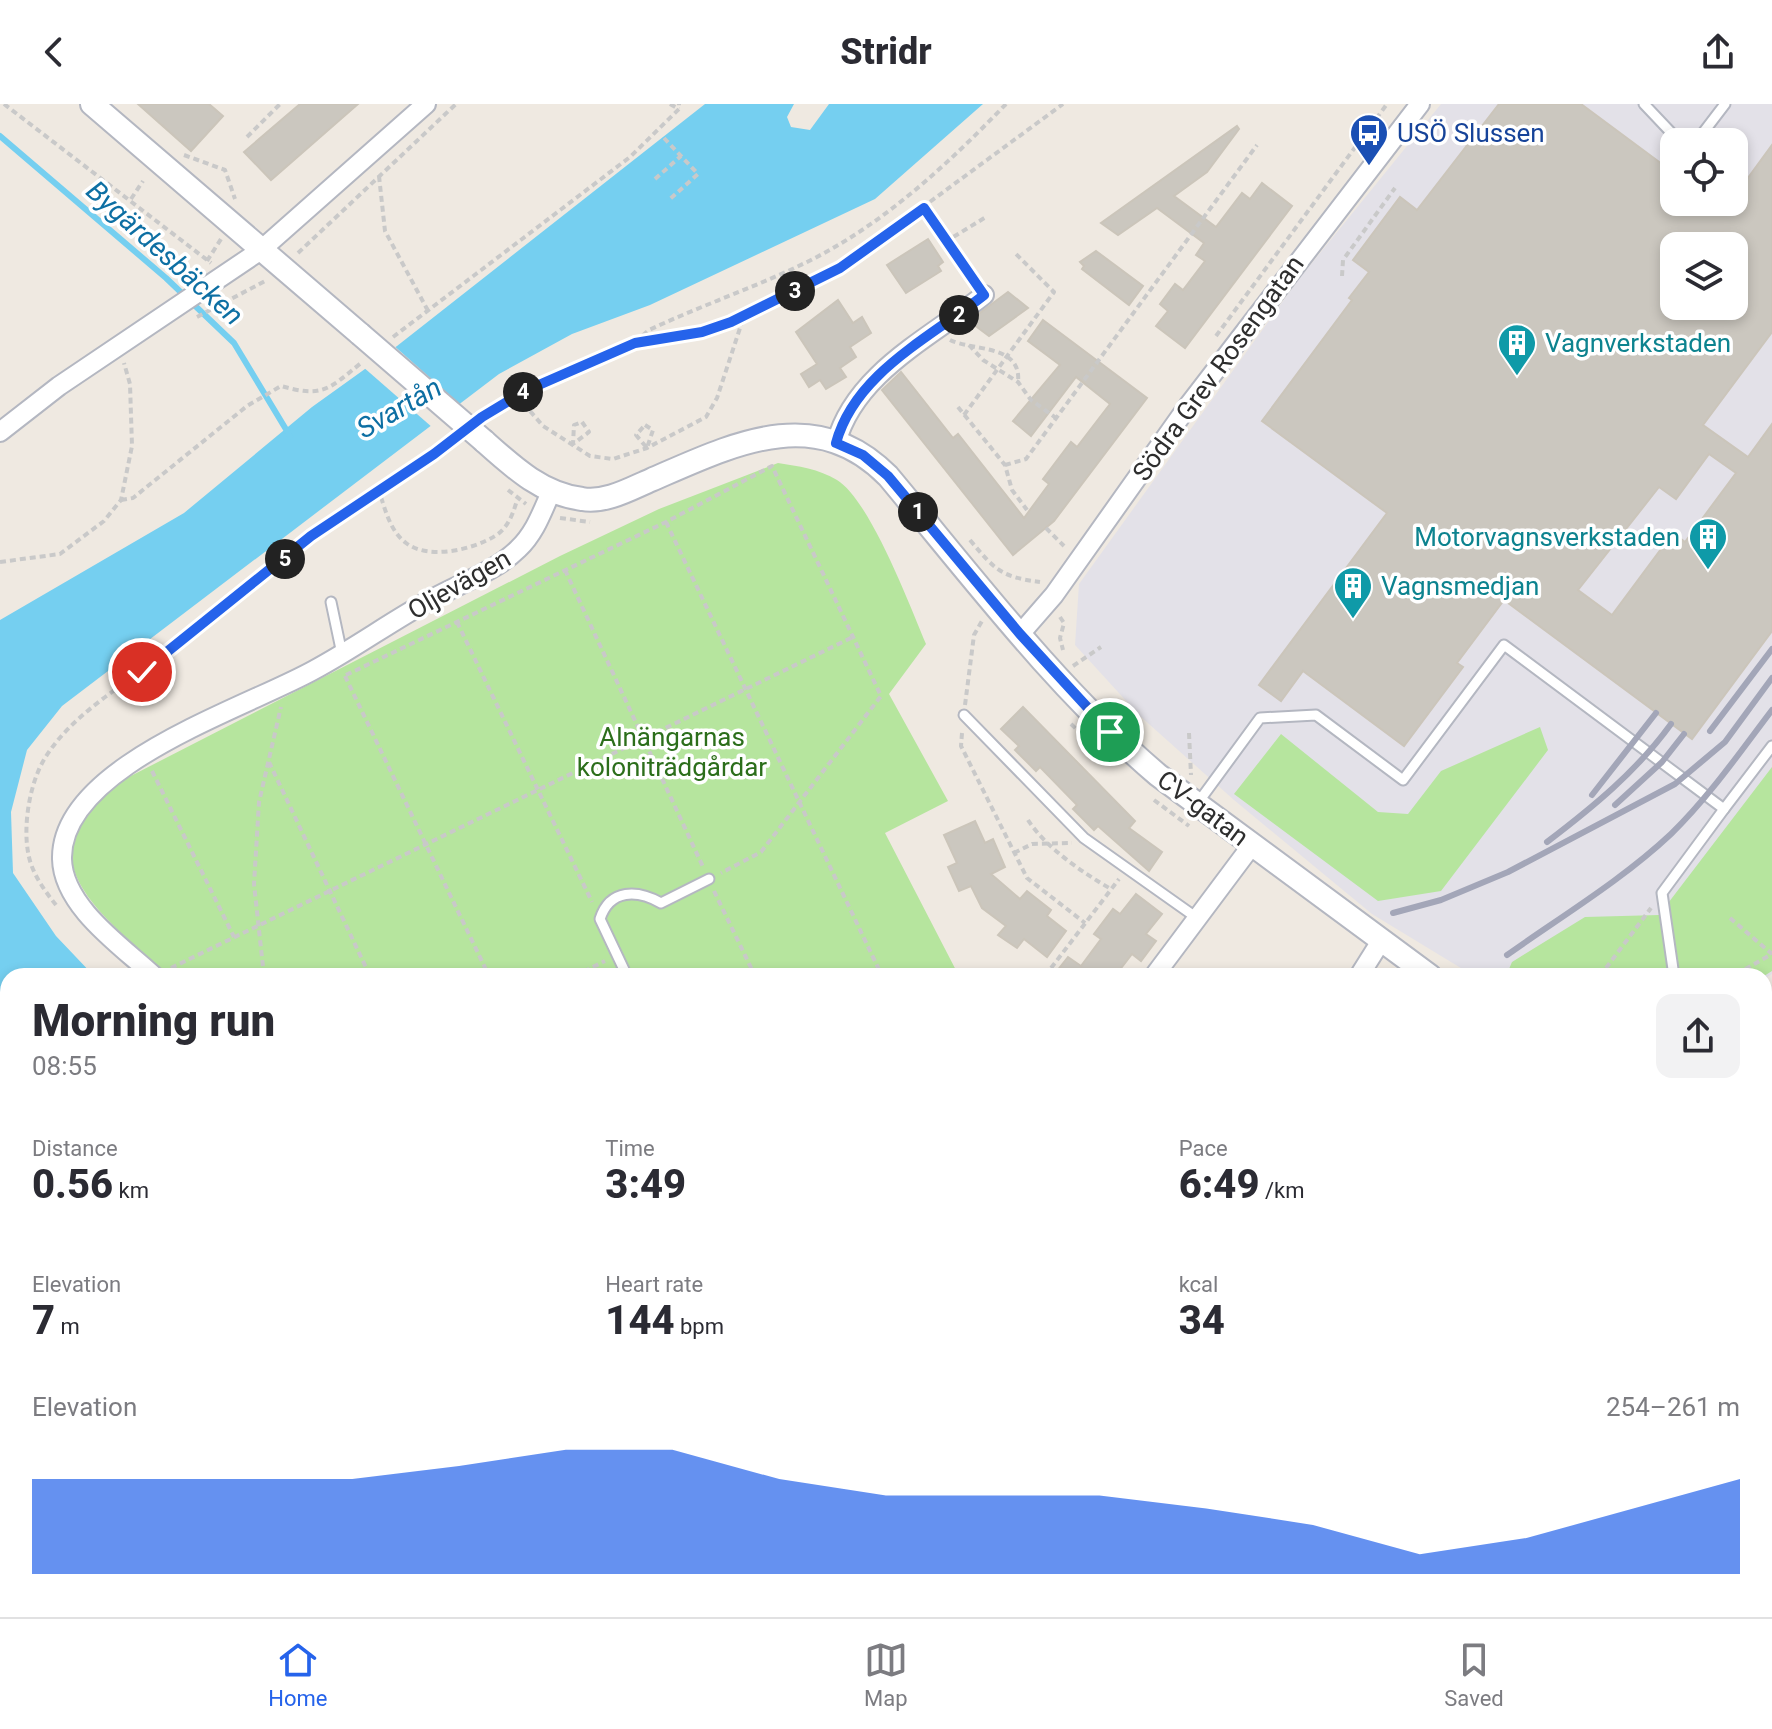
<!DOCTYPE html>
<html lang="en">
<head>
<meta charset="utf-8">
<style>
  :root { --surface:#fff; --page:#f2f2f3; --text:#2b2b33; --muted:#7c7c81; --line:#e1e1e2; --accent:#2563eb }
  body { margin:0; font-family:Roboto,sans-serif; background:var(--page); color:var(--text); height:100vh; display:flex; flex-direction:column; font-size:30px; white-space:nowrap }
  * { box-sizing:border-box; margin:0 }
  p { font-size:26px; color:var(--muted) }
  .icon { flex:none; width:44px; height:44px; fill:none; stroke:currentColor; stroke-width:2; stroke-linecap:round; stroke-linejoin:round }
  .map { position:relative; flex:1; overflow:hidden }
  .sheet { position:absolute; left:0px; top:864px; width:1772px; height:650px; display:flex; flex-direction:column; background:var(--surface); border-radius:24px 24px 0 0; box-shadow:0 4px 12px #0003 }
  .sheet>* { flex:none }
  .tools { position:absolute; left:1660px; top:24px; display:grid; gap:16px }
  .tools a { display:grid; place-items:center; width:88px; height:88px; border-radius:16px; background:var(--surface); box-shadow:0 4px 12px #0003; font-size:40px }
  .pin { position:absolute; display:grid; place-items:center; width:68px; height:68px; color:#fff; margin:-34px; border:4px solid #fff; border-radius:50%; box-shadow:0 2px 8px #0007 }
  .km { position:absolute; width:40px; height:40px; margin:-20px; border-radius:50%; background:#222; color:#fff; font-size:22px; line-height:40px; text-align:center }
  .round { display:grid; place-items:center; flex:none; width:84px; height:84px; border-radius:16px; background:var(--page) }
  .summary { display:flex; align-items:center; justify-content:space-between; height:136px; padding:0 32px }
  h1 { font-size:44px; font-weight:800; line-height:60px }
  .metrics { display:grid; grid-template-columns:repeat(3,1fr); gap:12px; height:136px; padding:8px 32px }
  .metrics div { display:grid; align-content:center }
  .metrics b { font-size:40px; font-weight:800 }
  .metrics small { font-size:22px; font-weight:400 }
  .metrics p { font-size:22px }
  .chart { height:224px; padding:16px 32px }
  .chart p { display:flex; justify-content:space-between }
  .chart svg { width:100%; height:144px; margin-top:8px; fill:var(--accent); opacity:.7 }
  header { display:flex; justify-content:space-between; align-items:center; height:104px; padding:0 32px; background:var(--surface); font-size:36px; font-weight:800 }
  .tabs { display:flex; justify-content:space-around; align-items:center; height:112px; border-top:2px solid var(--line); background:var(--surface); font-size:22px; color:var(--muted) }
  .tabs a { display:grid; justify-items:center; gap:4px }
  .tabs .selected { color:var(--accent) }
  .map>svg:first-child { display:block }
  .industrial { fill:#e3e1e8; fill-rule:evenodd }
  .green { fill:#b6e59e }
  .water { fill:#75cff0 }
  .pier { fill:#efe9e1 }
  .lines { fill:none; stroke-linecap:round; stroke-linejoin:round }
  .stream { stroke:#75cff0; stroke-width:6 }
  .building { fill:#cbc7bf; stroke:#cbc5ba; stroke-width:2; fill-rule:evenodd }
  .service-casing { stroke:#b4b7c1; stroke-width:13 }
  .minor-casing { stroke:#b4b7c1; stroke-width:22 }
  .tertiary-casing { stroke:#b4b7c1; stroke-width:26 }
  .path { stroke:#c9c9c9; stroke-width:4; stroke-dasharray:6 4; stroke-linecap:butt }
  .service { stroke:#fff; stroke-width:9 }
  .minor { stroke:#fff; stroke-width:18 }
  .tertiary { stroke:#fff; stroke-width:22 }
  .rail { stroke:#a3a6b8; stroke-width:6 }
  .tertiary-bridge-casing { stroke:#b4b7c1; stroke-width:26; stroke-linecap:butt }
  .tertiary-bridge { stroke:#fff; stroke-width:22 }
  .route-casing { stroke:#fff; stroke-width:16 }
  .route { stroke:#2563eb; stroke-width:10 }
  .labels { text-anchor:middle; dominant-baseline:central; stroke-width:7; stroke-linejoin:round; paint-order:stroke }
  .transit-label { font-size:26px; fill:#164399; stroke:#fff; text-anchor:start }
  .culture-label { font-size:26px; fill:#0d838f; stroke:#fff; text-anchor:start }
  .street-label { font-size:26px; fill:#2e2e2e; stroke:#fff }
  .park-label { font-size:26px; fill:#2c6e1b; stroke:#fff }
  .water-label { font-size:28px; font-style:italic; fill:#0d6fa3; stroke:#fff }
</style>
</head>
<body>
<header><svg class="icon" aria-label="back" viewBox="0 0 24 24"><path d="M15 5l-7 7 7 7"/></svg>Stridr<svg class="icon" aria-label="share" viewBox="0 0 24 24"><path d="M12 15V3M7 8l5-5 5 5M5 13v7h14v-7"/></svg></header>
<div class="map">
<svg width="1772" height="1513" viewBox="0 0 1772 1513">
  <rect width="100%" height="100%" fill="#efe9e1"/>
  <!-- industrial -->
  <path class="industrial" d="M1441,0h331v870l-8,5v-3h-290l-102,-62 -138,-114 -94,-84 -65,-71 4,-61 220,-305zM1674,38h60v60h-60zM1674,142h60v60h-60z"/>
  <!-- green -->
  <g class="green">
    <path d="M778,359c20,3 41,6 59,17 33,20 73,126 89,164l-37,50 59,107 -63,32 74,143h-790c-32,-33 -116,-87 -94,-142 9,-21 28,-36 44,-52l441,-226 99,-47z"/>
    <polygon points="1540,623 1548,646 1441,787 1378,797 1234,690 1281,630 1378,708 1408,710 1441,667"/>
    <polygon points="1772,663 1772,867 1764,872 1506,872 1512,858 1585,813 1659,811"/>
    <polygon points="0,968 8,979 8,1109 0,1101"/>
    <polygon points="1772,998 1772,1175 1764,1206 1764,1006"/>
    <path d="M1764,1232c8,46 8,128 0,174z"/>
    <polygon points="0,1278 8,1285 8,1378 6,1372 0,1374"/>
    <polygon points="176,1506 275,1506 278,1513 178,1513"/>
    <polygon points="489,1506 1130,1506 1116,1513 492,1513"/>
    <polygon points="1251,1506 1734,1506 1732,1513 1245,1513"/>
  </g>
  <!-- water -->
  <g class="water">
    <polygon points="705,0 794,0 787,13 791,23 810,26 829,0 983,0 875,95 650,201 572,230 499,270 62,602 27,646 11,708 13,769 56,832 94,872 8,872 8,926 0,919 0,516 184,409 312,303 397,242"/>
    <polygon points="1772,1404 1772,1511 1744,1513 1745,1506 1764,1506 1764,1434"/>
    <polygon points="8,1452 8,1506 29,1506 32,1513 0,1513 0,1455"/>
    <polygon points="315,1506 416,1506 418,1513 317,1513"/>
  </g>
  <!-- pier -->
  <polygon class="pier" points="392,240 462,302 433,324 362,262"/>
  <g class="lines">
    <!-- stream -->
    <polyline class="stream" points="0,32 166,174 234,239 290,332"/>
  </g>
  <!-- building -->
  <g class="building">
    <polygon points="138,0 209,0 223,12 191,47"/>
    <polygon points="300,0 358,0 271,76 244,48"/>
    <path d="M1499,0h82l93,69v29h39l11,8 10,-8v-5l38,-52v187l-69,93 45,32 24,-33v207l-80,108 -188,-139 -47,63 6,4 -59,79 -101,-75 -22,30 -22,-16 128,-172 -125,-92 90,-121 -3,-2 20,-26 -16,-12 47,-63 17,13zM1674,142h60v60h-60zM1709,350l27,19 -51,69 -12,-9 -61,82 -34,-25 81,-103 17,12z"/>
    <polygon points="1237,22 1239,25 1207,68 1174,92 1216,123 1242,89 1250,95 1262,79 1292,102 1185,244 1156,222 1168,207 1160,200 1175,180 1183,186 1205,157 1196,151 1204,139 1157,104 1118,131 1101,119"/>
    <polygon points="928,135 943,158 938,162 941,167 906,189 887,161"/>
    <polygon points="1096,147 1143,182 1129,201 1082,165 1084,162 1080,158"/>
    <polygon points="1008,188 1028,204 989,232 969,217"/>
    <polygon points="838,196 853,219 862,213 871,229 850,243 856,253 840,264 846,273 826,285 820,276 809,283 801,270 817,260 796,228"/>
    <polygon points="1043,216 1147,294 1054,417 1013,451 882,286 901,268 953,334 958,330 1024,414 1049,380 1043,375 1071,338 1077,343 1110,300 1076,273 1031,332 1013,317 1060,261 1028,237"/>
    <polygon points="1023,603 1135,717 1129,724 1162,748 1149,767 1098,722 1094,726 1073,705 1077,701 1040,663 1036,667 1015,646 1019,642 1001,625"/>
    <polygon points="975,717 985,739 993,735 1005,763 991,770 1020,795 1027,787 1051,806 1047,812 1066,827 1047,853 1024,835 1017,844 998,831 1006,822 982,804 971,782 959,787 948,763 957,759 944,731"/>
    <polygon points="1136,790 1162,810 1146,830 1156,837 1141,857 1132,850 1115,872 1053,872 1068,853 1081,862 1101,835 1094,830 1113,805 1120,810"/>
  </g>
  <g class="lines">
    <!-- service casing -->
    <g class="service-casing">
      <g id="service">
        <polyline points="1644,0 1680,38"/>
        <polyline points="1696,38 1725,0"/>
        <polyline points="331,498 342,550"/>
        <polyline points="964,611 1084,734 1197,814"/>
        <polyline points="1197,700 1260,614 1316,611 1403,676 1504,541 1724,705 1772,642"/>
        <path d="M627,872l-27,-57c10,-31 38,-29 61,-16l48,-24"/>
        <polyline points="1674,872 1662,789 1724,705"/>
        <polyline points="0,1164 8,1171"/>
        <polyline points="0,1432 8,1430"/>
        <polyline points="126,1506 128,1513"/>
        <polyline points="460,1512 480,1506"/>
      </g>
    </g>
    <!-- minor casing -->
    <g class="minor-casing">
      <g id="minor">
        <polyline points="0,328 59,282 261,146 426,0"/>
        <path d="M836,339c19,-70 94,-105 148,-148"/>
        <polyline points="1020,530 1054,491 1188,302 1420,0"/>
        <path d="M154,872c-31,-29 -91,-69 -92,-117 -2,-93 184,-151 252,-189 41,-22 79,-50 120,-72 27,-15 62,-27 84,-49 17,-16 24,-37 33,-57"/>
        <polyline points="1154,872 1252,741"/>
        <polyline points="1359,872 1381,837"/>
        <polyline points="458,1506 460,1513"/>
      </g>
    </g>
    <!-- tertiary casing -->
    <g class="tertiary-casing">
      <g id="tertiary">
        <polyline points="92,0 360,230"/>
        <path d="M484,337c29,26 58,53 98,58 24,4 48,-10 69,-19 81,-35 164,-78 237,-4 86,103 168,212 270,299l272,201"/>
        <polyline points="1764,908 1772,903"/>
      </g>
    </g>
    <!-- path -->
    <g class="path">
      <polyline points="4,0 211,159"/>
      <polyline points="670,0 679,5"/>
      <polyline points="247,33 280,0"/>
      <polyline points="664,34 698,70 670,95"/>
      <polyline points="184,51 225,66 235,95"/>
      <polyline points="379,72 385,127 427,205"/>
      <polyline points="655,75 681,52"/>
      <polyline points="131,95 143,77"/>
      <polyline points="924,104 973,177"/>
      <polyline points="945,138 986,113"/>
      <polyline points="298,149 456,0"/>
      <polyline points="207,157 221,135"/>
      <polyline points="1342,172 1343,156 1395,84"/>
      <polyline points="197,213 267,176"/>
      <polyline points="1216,232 1387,0"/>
      <polyline points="393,233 630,53 679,5 679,0"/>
      <path d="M950,236c22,11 72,4 68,42"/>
      <path d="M635,238l14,-12c53,-25 110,-44 162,-70 75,-38 137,-96 195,-156"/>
      <polyline points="969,241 983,256 1018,278 1031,296 1056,314"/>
      <polyline points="517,292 543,322 590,352 613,355 647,344 706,313 717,294 744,212"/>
      <polyline points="958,303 1005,361 1012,386 1027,406"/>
      <polyline points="964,311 1054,188 1014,148"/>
      <polyline points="484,312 588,257 635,239 702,228 731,218 840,164 1063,0"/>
      <polygon points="582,318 589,328 573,340 574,321"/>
      <polygon points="645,321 653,326 647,344 636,331"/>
      <polyline points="1005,361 1026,355 1257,41"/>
      <path d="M378,384c7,20 11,42 28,55 22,17 66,7 89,-7 13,-8 18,-22 22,-36"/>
      <polyline points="508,386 526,400"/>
      <path d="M121,396l12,-2 114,-92 34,-20c42,12 48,3 80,-23"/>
      <polyline points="560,414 590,418"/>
      <polyline points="666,418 882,872"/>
      <polyline points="1046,424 1064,442"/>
      <path d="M970,436c25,30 31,37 70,42"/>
      <polyline points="0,458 60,450 104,417 121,396 132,342 130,280 124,259"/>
      <polyline points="565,466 704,765"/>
      <polyline points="1060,513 1064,519 1060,534 1063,546"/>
      <polyline points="457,518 592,798"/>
      <polyline points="1073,562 1101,543"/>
      <polyline points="346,571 666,418 772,362 881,592 761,748 721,769"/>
      <polyline points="345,572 489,872"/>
      <polyline points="965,601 974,531 982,517"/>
      <polyline points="1071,620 1094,642"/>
      <polyline points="962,629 961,642 1027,774 1085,819"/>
      <polyline points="1189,629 1191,671"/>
      <polyline points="269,658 370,872"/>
      <polyline points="152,667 234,833"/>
      <polyline points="1154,696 1189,722"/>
      <path d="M1028,716c17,27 55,53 83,69"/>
      <polyline points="1014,749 1032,740 1072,739"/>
      <polyline points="714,787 755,872"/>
      <path d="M56,801c-12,-15 -25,-33 -28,-53 -5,-28 2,-70 17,-94 27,-44 79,-73 119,-103 50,-38 98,-79 147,-118 45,-36 96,-62 140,-96"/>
      <polyline points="1730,814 1772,850 1733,872"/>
      <polyline points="171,864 853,533"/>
      <polyline points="264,872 254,780 259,698 281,603"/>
      <polyline points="575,872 605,857"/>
      <polyline points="1045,872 1119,775"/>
      <polyline points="1600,872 1651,804"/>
      <polyline points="0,960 8,968"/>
      <polyline points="1764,1117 1772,1123"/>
      <polyline points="0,1226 8,1220"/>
      <polyline points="1764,1264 1772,1259"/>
      <polyline points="282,1506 285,1513"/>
      <polyline points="434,1506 437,1513"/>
      <polyline points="550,1506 553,1513"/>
      <polyline points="676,1506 679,1513"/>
      <polyline points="800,1506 804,1513"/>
      <polyline points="929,1506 932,1513"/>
      <polyline points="1059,1506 1062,1513"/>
      <polyline points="687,1513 701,1506"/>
      <polyline points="1100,1513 1115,1506"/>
      <polyline points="1674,1513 1676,1506"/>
    </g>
    <!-- service -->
    <use href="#service" class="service"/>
    <!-- minor -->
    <use href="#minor" class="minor"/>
    <!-- tertiary -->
    <use href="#tertiary" class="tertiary"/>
    <!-- rail -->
    <g class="rail">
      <polyline points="1710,627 1772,545"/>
      <polyline points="1592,691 1656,609"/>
      <polyline points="1615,701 1662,658 1684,630"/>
      <path d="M1547,738c46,-35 90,-71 124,-118"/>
      <polyline points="1393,809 1441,796 1508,768 1675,680 1725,638 1772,574"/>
      <path d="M1507,851c55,-39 115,-75 164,-121 38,-37 69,-82 101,-124"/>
    </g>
    <!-- tertiary-bridge casing -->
    <g class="tertiary-bridge-casing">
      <polyline id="tertiary-bridge" points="360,230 484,337"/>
    </g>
    <!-- tertiary-bridge -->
    <use href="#tertiary-bridge" class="tertiary-bridge"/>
  </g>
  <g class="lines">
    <!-- route casing -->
    <g class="route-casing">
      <path id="route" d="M142,568l169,-136 123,-82 48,-37 43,-26 110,-48 67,-11 29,-10 109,-54 84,-60 60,87c-54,43 -129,78 -148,148l27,12 25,21 132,158 90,98"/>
    </g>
    <!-- route -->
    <use href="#route" class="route"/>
  </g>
  <!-- icons -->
  <defs>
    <g id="bus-pin" transform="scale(2)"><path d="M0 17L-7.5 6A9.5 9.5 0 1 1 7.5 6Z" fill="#1a4fb4" stroke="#fff"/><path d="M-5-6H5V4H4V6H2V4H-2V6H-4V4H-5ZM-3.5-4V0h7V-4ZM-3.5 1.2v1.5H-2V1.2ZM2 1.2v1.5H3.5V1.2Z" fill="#fff"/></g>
    <g id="building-pin" transform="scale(2)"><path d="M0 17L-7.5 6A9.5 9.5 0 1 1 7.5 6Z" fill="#0f9aa8" stroke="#fff"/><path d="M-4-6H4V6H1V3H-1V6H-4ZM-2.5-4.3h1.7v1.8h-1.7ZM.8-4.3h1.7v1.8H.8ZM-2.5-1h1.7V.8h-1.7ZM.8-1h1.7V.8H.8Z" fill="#fff"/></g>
  </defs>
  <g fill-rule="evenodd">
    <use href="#bus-pin" x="1369" y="29"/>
    <use href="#building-pin" x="1517" y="239"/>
    <use href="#building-pin" x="1708" y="433"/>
    <use href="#building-pin" x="1353" y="482"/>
  </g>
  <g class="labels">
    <!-- transit labels -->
    <g class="transit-label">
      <text x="1397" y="29">USÖ Slussen</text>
    </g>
    <!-- culture labels -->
    <g class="culture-label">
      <text x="1545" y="239">Vagnverkstaden</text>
      <text x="1680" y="433" text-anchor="end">Motorvagnsverkstaden</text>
      <text x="1381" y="482">Vagnsmedjan</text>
    </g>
    <!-- street labels -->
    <g class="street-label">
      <text transform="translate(1218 264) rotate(-54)">Södra Grev Rosengatan</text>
      <text transform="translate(459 480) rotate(-30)">Oljevägen</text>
      <text transform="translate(1203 704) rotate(37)">CV-gatan</text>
    </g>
    <!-- park labels -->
    <g class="park-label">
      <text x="672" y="633">Alnängarnas<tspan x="672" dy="30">koloniträdgårdar</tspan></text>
    </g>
    <!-- water labels -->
    <g class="water-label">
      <text transform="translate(165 149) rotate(42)">Bygärdesbäcken</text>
      <text transform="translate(399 304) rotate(-30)">Svartån</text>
    </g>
  </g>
</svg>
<div class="tools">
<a><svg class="icon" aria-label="locate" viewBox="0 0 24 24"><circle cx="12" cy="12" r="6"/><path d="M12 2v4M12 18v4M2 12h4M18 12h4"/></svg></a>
<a><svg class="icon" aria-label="layers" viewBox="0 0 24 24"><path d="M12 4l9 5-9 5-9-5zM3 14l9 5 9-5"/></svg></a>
</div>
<div class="pin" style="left:1110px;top:628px;background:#1e9e55"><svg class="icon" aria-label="arrive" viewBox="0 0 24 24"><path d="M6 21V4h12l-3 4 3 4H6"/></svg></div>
<div class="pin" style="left:142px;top:568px;background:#d93025"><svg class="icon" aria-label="check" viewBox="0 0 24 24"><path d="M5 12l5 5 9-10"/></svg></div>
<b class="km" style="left:918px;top:408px">1</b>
<b class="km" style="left:959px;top:211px">2</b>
<b class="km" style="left:795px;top:187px">3</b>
<b class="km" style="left:523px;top:288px">4</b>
<b class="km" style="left:285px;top:455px">5</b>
<section class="sheet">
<div class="summary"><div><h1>Morning run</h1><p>08:55</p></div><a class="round"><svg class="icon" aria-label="share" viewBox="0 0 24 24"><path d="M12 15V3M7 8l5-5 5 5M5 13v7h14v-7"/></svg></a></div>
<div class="metrics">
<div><p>Distance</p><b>0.56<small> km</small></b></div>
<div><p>Time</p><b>3:49</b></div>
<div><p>Pace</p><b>6:49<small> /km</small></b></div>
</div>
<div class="metrics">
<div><p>Elevation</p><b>7<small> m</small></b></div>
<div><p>Heart rate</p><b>144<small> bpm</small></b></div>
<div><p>kcal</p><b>34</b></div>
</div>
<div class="chart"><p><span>Elevation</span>254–261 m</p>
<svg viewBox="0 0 160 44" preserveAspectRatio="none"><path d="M0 44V15L10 15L20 15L30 15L40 11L50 6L60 6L70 15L80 20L90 20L100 20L110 24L120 29L130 38L140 33L150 24L160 15V44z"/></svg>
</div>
</section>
</div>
<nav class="tabs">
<a class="selected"><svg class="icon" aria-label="home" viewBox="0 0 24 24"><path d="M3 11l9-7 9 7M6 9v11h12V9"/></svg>Home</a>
<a><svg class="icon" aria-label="map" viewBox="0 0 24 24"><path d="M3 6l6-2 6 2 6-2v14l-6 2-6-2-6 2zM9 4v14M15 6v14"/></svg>Map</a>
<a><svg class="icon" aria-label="saved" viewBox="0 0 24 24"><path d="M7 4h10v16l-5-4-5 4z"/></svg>Saved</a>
</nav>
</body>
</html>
